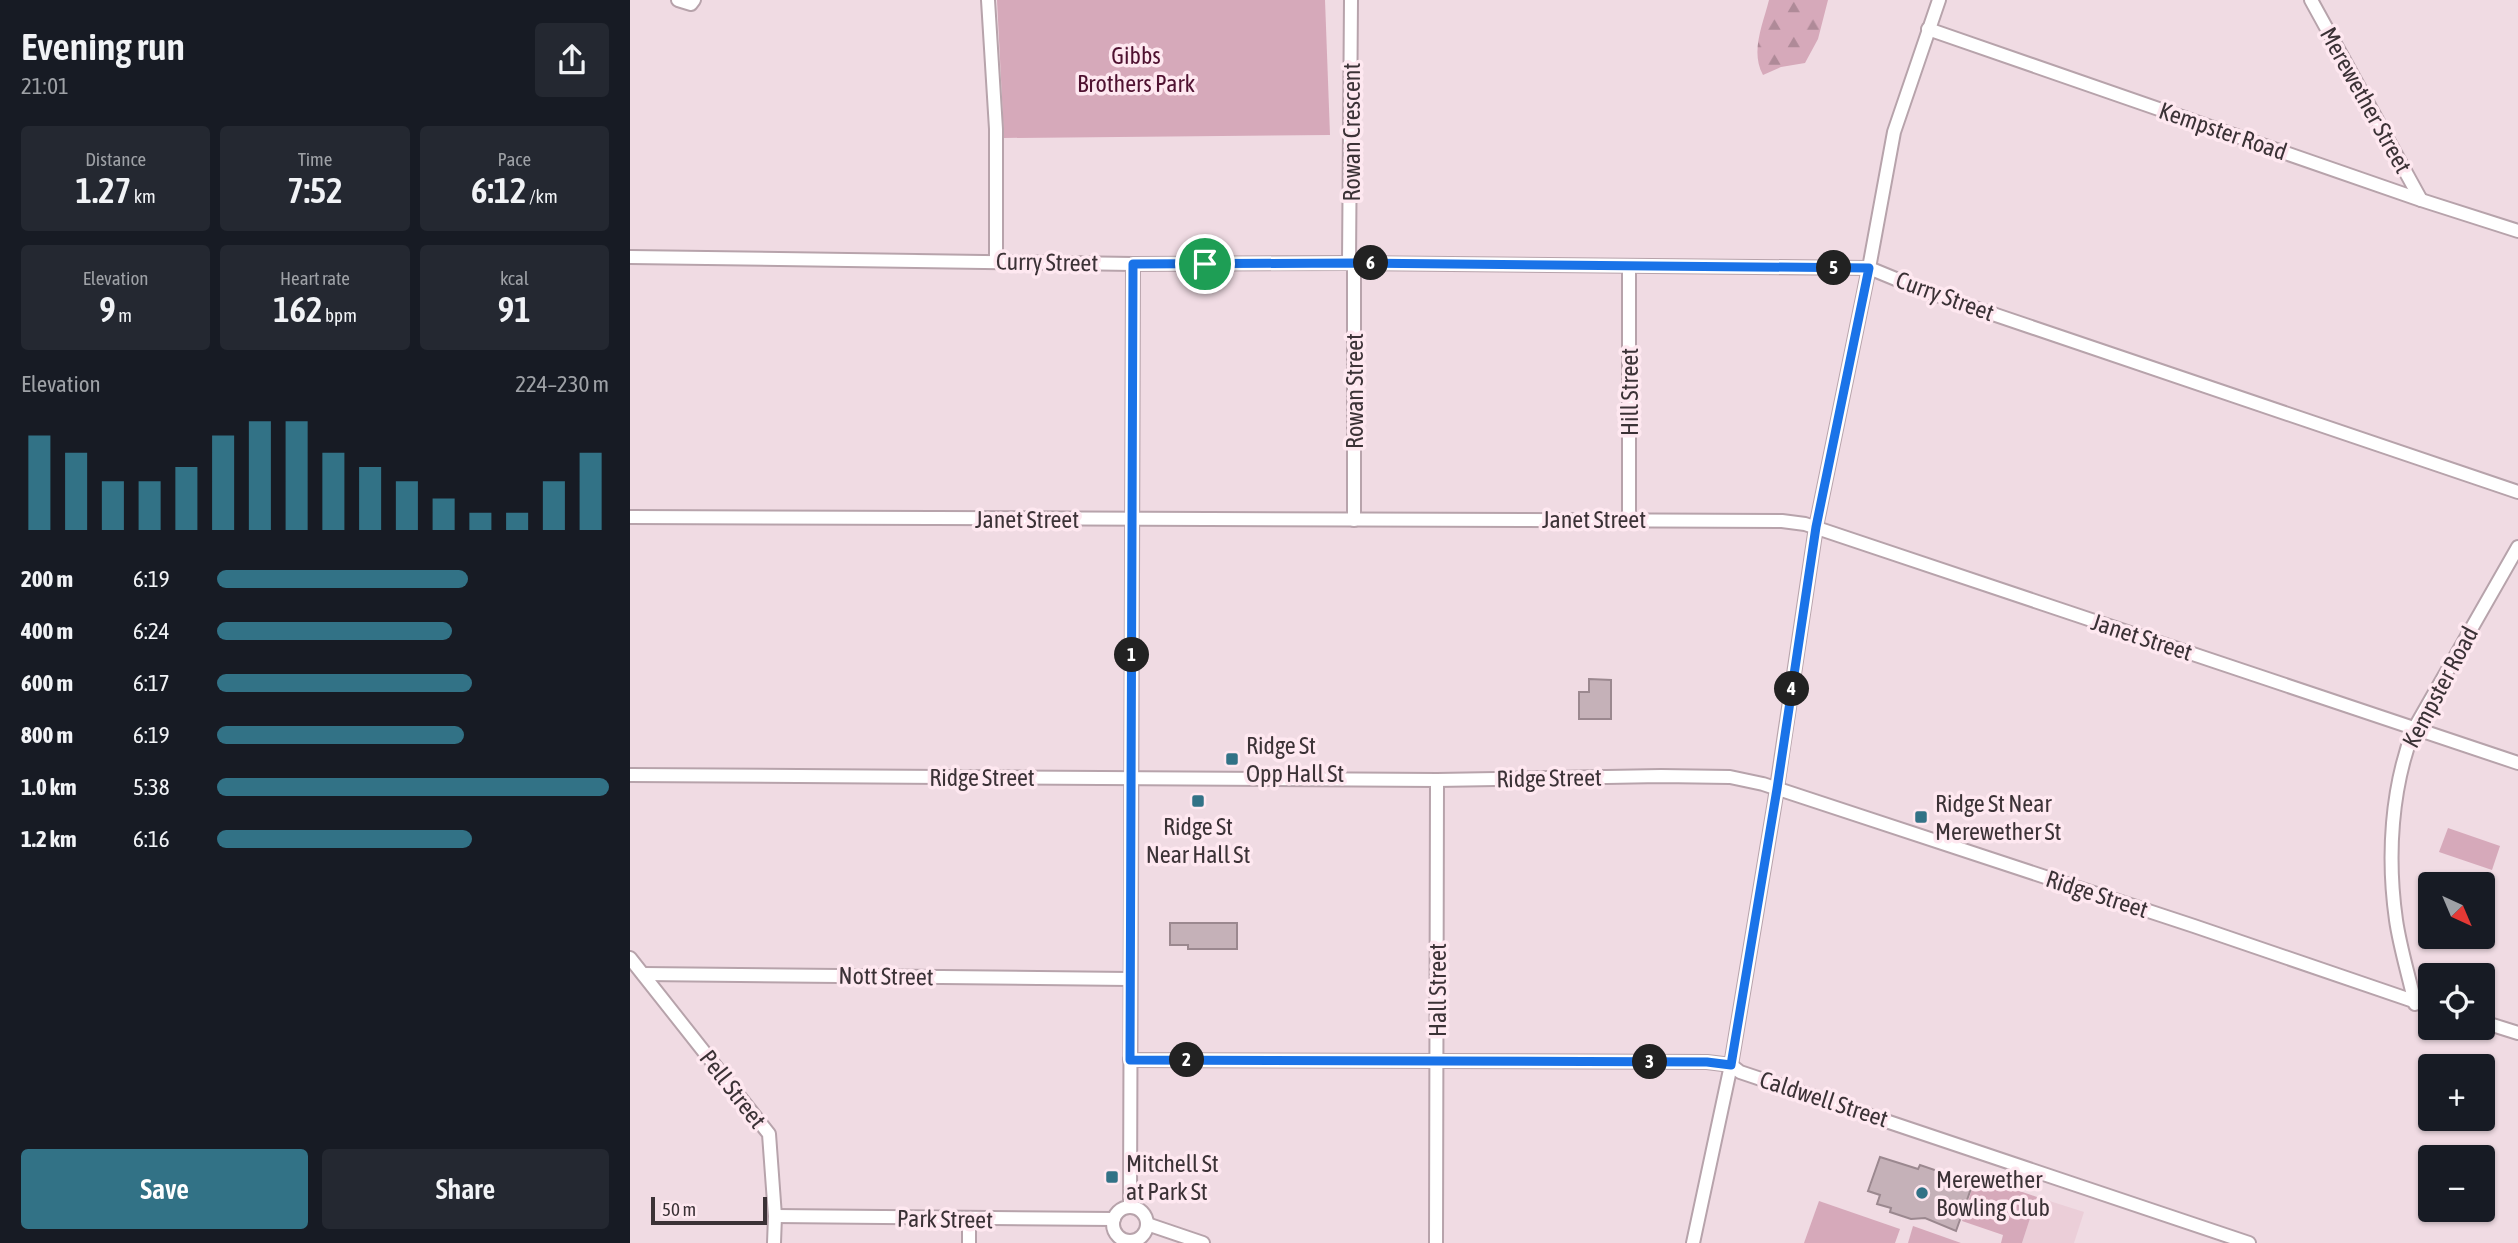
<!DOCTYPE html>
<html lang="en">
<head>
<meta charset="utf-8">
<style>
  :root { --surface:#171b24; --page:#242831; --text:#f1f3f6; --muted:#9ea1a6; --accent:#327286 }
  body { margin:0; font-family:"Asap Condensed",sans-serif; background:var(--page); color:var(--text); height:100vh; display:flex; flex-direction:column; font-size:26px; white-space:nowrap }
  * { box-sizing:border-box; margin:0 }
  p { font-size:23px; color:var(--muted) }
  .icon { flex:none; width:38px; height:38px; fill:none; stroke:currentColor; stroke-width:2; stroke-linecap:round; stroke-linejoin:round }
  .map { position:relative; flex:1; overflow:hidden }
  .panel { display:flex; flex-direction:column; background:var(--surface); width:630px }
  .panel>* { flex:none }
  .needle { width:46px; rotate:136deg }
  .controls { position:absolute; left:1788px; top:872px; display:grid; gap:14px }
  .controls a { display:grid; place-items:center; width:77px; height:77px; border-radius:7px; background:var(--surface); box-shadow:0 2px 5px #0004; font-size:35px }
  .scale { position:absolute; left:21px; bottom:18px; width:116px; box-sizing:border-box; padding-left:7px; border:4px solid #3b3236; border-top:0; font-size:19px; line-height:24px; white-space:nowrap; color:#3b3236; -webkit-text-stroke:5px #fee8f0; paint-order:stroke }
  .pin { position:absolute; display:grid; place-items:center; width:60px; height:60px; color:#fff; margin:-30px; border:4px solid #fff; border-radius:50%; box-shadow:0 2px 7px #0007 }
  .km { position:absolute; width:35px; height:35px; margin:-18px; border-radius:50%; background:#222; color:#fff; font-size:19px; line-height:35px; text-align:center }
  .round { display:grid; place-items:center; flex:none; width:74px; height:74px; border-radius:7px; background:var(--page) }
  .headline { display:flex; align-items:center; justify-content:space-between; height:119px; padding:0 21px }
  h1 { font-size:38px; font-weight:600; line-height:52px }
  .figures { display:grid; grid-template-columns:repeat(3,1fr); gap:10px; height:119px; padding:7px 21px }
  .figures div { display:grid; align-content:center; border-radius:7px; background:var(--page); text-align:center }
  .figures b { font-size:35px; font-weight:600 }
  .figures small { font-size:19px; font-weight:400 }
  .figures p { font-size:19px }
  .chart { height:196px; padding:14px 21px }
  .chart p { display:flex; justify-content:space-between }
  .chart svg { width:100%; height:126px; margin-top:7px; stroke:var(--accent); stroke-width:6 }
  .primary-button { display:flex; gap:14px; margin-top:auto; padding:14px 21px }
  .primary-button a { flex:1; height:80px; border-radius:7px; background:var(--accent); color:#fff; font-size:28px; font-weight:600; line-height:80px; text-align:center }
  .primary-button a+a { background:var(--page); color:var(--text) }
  ul { padding:0 21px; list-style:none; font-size:23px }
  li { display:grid; grid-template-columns:112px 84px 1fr; align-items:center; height:52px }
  li i { height:18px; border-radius:9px; background:var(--accent) }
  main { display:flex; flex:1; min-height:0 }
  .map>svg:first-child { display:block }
  .built { fill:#ebced8 }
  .green { fill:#d6a9ba }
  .forest { fill:url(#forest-firs) }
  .building { fill:#c5b1b8; stroke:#9b888f; stroke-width:2 }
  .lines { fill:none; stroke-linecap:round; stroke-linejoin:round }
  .minor-casing { stroke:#b7a3ab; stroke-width:16 }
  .minor { stroke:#fff; stroke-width:12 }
  .route-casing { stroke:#fff; stroke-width:14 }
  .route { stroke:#1a73e8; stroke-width:9 }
  .poi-dot { fill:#327286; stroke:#fee8f0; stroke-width:2.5 }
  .labels { text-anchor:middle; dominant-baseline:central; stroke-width:7; stroke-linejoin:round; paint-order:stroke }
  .park-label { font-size:24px; fill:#4f1130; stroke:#fee8f0 }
  .street-label { font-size:24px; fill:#3b3236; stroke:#fee8f0 }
  .poi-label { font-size:24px; fill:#3b3236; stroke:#fee8f0; text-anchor:start }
</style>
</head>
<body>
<main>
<section class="panel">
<div class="headline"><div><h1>Evening run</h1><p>21:01</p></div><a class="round"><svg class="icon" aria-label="share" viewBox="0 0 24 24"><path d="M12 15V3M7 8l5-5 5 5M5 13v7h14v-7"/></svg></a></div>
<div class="figures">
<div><p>Distance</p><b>1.27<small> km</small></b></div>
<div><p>Time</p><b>7:52</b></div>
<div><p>Pace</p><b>6:12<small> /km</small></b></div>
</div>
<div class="figures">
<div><p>Elevation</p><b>9<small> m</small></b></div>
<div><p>Heart rate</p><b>162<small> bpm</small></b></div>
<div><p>kcal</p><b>91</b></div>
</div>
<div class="chart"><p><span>Elevation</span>224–230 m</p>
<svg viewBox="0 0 160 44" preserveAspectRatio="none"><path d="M5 44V11M15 44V17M25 44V27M35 44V27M45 44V22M55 44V11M65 44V6M75 44V6M85 44V17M95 44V22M105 44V27M115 44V33M125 44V38M135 44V38M145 44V27M155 44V17"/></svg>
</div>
<ul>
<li><b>200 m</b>6:19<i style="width:64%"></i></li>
<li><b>400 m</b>6:24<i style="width:60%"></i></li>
<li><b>600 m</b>6:17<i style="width:65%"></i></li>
<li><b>800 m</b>6:19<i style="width:63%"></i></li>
<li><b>1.0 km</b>5:38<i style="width:100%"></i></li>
<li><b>1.2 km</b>6:16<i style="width:65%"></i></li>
</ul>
<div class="primary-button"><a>Save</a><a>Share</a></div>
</section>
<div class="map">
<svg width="1888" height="1243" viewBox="0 0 1888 1243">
  <defs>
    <pattern id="forest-firs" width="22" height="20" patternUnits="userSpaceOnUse" patternTransform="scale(1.75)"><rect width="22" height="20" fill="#d6a9ba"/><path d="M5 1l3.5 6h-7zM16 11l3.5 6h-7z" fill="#af8a98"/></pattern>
  </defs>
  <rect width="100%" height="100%" fill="#f0dbe3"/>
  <!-- built -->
  <polygon class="built" points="1407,1197 1454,1212 1444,1243 1392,1243"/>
  <!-- green -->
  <g class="green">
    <polygon points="367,0 695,0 700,135 374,138"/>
    <polygon points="1818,828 1870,846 1862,870 1809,852"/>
    <polygon points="1346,1176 1407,1197 1392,1243 1371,1243 1373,1235 1332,1221"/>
    <polygon points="1189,1201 1270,1229 1265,1243 1174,1243"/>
    <polygon points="1283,1226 1331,1243 1278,1243"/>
  </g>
  <!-- forest -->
  <path class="forest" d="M1139,0h59l-10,39 -13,24 -24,4 -18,8c-13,-23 0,-51 6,-75z"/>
  <!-- building -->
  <g class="building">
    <polygon points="959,679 981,680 981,719 949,719 949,692 959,692"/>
    <polygon points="540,923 607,923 607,949 558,949 558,945 540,945"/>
    <polygon points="1250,1157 1288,1169 1290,1165 1343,1183 1326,1231 1295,1218 1281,1219 1260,1212 1261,1208 1247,1204 1250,1195 1238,1191"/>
  </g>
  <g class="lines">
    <!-- minor casing -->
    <g class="minor-casing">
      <g id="minor">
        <polyline points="48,0 61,4 64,0"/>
        <polyline points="358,0 366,129 366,261"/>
        <polyline points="1681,0 1791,200"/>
        <polyline points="1298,29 1791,200 1888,231"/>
        <polyline points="0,257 503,264 719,263 1239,268 1295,291 1888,492"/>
        <polyline points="719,263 721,0"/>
        <polyline points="999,266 999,519"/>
        <polyline points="0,517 1152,521 1175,524 1888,763"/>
        <polyline points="724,520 724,263"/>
        <polyline points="0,775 807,780 1031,776 1100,777 1133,784 1564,926 1801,1007"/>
        <polyline points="0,958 139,1134 145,1216 144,1243"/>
        <polyline points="13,974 499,979"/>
        <path d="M1785,1004c-6,-28 -15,-56 -19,-84 -9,-63 -5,-132 18,-191l104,-182"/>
        <polyline points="1853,1022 1888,1033"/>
        <polyline points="500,1060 1077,1062 1101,1065 1110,1072 1619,1243"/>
        <polyline points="500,1207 503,264"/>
        <circle cx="500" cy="1224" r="17"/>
        <polyline points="145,1216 484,1219"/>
        <polyline points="517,1224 573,1243"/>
        <polyline points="339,1243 339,1220"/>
        <polyline points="806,1243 807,780"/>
        <polyline points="1063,1243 1101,1065 1145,801 1186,527 1239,268 1264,132 1309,0"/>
      </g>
    </g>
    <!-- minor -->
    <use href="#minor" class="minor"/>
  </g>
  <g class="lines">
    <!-- route casing -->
    <g class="route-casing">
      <polygon id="route" points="724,263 1239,268 1186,527 1147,789 1101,1065 1077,1062 500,1060 503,264"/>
    </g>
    <!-- route -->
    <use href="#route" class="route"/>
  </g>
  <!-- markers -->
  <g class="poi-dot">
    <rect x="595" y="752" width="14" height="14" rx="3.5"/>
    <rect x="561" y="794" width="14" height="14" rx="3.5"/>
    <rect x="1284" y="810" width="14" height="14" rx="3.5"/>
    <rect x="475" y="1170" width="14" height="14" rx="3.5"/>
    <circle cx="1292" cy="1193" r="7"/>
  </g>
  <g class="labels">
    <!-- park labels -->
    <g class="park-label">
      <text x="506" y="55">Gibbs<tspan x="506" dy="28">Brothers Park</tspan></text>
    </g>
    <!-- street labels -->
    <g class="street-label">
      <text transform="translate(1736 100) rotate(61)">Merewether Street</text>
      <text transform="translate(1593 131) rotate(19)">Kempster Road</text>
      <text transform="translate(721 132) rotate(-90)">Rowan Crescent</text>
      <text transform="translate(417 262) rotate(1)">Curry Street</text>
      <text transform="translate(1315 296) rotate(20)">Curry Street</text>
      <text transform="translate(724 391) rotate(-90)">Rowan Street</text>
      <text transform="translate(999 392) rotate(-90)">Hill Street</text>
      <text x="397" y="519">Janet Street</text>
      <text x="964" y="519">Janet Street</text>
      <text transform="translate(1512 637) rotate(18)">Janet Street</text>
      <text transform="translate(1810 687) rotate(-62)">Kempster Road</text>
      <text x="352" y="777">Ridge Street</text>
      <text transform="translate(919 778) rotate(-1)">Ridge Street</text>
      <text transform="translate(1467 894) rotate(18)">Ridge Street</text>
      <text transform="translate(256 976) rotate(1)">Nott Street</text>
      <text transform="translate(807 990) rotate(-90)">Hall Street</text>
      <text transform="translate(103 1089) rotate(52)">Pell Street</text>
      <text transform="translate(1194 1099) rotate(18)">Caldwell Street</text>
      <text transform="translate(315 1219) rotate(1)">Park Street</text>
    </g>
    <!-- poi labels -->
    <g class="poi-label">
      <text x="616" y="745">Ridge St<tspan x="616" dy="28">Opp Hall St</tspan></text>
      <text x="1305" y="803">Ridge St Near<tspan x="1305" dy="28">Merewether St</tspan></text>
      <text x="568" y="826" text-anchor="middle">Ridge St<tspan x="568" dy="28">Near Hall St</tspan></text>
      <text x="496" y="1163">Mitchell St<tspan x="496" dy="28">at Park St</tspan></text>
      <text x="1306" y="1179">Merewether<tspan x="1306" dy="28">Bowling Club</tspan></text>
    </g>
  </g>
</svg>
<div class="controls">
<a><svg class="needle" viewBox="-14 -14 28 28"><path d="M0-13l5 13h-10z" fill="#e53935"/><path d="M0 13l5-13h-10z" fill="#9ea1a6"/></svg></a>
<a><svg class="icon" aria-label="locate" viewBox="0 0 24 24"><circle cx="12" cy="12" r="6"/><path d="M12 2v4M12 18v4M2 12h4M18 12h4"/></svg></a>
<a>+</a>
<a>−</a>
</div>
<div class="scale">50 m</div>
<div class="pin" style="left:575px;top:264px;background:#1e9e55"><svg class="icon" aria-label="arrive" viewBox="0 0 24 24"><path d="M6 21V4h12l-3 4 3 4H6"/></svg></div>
<b class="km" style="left:502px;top:655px">1</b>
<b class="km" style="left:557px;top:1060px">2</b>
<b class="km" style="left:1020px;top:1062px">3</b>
<b class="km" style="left:1162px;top:689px">4</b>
<b class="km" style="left:1204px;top:268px">5</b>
<b class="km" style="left:741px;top:263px">6</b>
</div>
</main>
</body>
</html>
